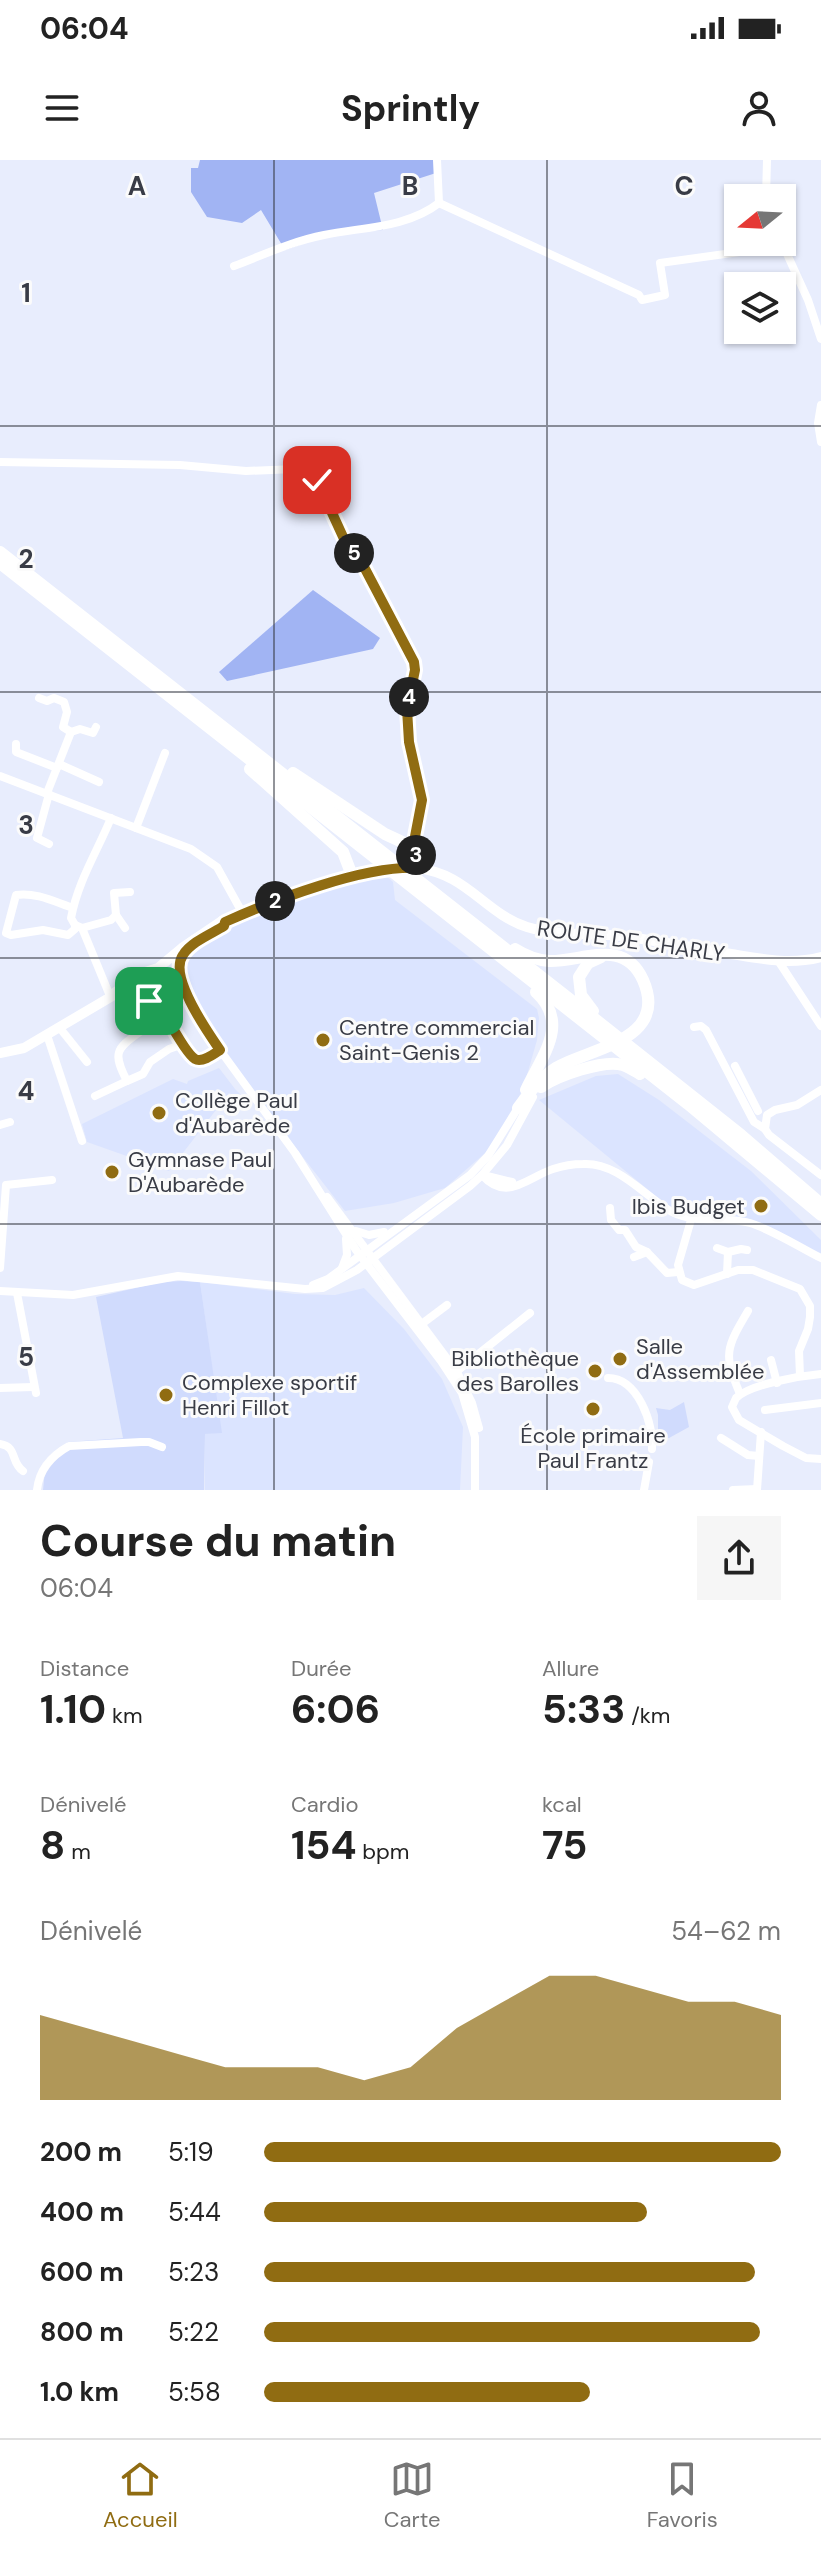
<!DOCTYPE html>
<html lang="fr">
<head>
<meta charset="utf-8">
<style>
  :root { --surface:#fff; --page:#f6f6f6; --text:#222; --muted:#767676; --line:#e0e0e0; --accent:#906c12 }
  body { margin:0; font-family:"DM Sans",sans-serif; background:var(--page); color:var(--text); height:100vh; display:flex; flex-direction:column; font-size:30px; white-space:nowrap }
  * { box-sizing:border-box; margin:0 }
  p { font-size:26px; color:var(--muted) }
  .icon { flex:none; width:44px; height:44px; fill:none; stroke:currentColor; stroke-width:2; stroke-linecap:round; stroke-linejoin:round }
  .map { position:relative; height:1330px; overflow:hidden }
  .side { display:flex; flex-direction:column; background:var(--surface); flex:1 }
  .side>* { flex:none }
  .needle { width:52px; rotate:252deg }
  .fabs { position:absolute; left:724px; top:24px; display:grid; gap:16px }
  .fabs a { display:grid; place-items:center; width:72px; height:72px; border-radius:0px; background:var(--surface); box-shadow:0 2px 6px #0004; font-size:40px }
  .pin { position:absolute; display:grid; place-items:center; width:68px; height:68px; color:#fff; margin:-34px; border-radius:16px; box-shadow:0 4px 12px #0006 }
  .km { position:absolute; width:40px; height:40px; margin:-20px; border-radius:50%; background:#222; color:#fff; font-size:22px; line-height:40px; text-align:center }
  .round { display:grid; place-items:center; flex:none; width:84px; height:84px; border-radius:0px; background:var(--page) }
  .headline { display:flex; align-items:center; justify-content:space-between; height:136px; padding:0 40px }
  h1 { font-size:44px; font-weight:700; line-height:60px }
  .stats { display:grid; grid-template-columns:repeat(3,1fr); gap:12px; height:136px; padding:8px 40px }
  .stats div { display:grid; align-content:center }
  .stats b { font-size:40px; font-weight:700 }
  .stats small { font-size:22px; font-weight:400 }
  .stats p { font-size:22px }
  .chart { height:224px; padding:16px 40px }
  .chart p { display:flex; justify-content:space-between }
  .chart svg { width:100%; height:144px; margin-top:8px; fill:var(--accent); opacity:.7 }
  ul { padding:0 40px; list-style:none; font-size:26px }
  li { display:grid; grid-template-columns:128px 96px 1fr; align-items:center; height:60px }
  li i { height:20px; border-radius:10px; background:var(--accent) }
  .status { display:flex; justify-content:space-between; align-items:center; height:56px; padding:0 40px; background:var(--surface); direction:ltr }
  .status svg { height:22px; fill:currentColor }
  header { display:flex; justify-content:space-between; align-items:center; height:104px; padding:0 40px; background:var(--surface); font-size:36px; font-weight:700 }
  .dock { display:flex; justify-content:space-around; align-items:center; height:112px; border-top:2px solid var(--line); background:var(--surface); font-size:22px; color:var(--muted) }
  .dock a { display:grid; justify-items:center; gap:4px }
  .dock .on { color:var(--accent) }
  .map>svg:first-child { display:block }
  .built { fill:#dbe4ff }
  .green { fill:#d0dbfd }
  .forest { fill:#a1b4f3 }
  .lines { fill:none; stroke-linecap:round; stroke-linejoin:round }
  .minor { stroke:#fff; stroke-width:8 }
  .major { stroke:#fff; stroke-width:10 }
  .highway { stroke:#fff; stroke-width:12 }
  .route-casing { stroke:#fff; stroke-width:16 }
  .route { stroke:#906c12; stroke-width:10 }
  .grid { fill:none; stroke:#393c46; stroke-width:2; stroke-opacity:0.55 }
  .poi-dot { fill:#906c12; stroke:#fbfbfb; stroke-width:3 }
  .labels { text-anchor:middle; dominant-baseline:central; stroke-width:6; stroke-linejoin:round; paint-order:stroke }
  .street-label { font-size:22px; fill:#393c46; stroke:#fbfbfb }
  .poi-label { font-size:22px; fill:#393c46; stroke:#fbfbfb; text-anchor:start }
  .grid-label { font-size:26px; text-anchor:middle; font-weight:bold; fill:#393c46; stroke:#fbfbfb; stroke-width:6; stroke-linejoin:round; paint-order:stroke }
</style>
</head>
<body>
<div class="status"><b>06:04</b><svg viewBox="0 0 49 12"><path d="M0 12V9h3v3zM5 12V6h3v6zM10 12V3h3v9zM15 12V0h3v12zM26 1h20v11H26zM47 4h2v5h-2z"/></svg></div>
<header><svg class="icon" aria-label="menu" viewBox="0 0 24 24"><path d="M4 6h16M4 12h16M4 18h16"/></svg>Sprintly<svg class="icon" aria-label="person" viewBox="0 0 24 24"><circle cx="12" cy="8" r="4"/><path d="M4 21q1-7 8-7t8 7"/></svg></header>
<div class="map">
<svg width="821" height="1330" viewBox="0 0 821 1330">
  <rect width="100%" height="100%" fill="#e8edfd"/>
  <!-- built -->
  <g class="built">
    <polygon points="385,715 393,722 395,740 537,849 539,858 537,880 523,929 493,984 484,994 445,1028 394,1043 345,1051 242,919 201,850 184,806 191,792 225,770 263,753 298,739"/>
    <polygon points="219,908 235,929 247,941 229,933 169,1011 87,982 82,964 173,919 187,924 188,921"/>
    <polygon points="618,914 659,940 751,1011 821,1080 821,1096 747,1058 704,1056 674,1051 539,940 596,916"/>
    <polygon points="200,1122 295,1134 335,1135 364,1128 404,1169 442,1219 463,1267 460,1330 205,1330 205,1274 221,1272"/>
  </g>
  <!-- green -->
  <g class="green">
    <polygon points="182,1121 200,1122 222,1273 205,1274 204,1330 43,1330 46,1300 68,1282 123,1278 96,1137 162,1122"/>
    <polygon points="684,1242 689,1267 669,1278 658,1276 658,1255 656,1248 670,1250"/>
  </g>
  <!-- forest -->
  <g class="forest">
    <polygon points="200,0 434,0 436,13 374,33 383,70 337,72 285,90 261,50 242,63 207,57 191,32 191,8 198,8"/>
    <polygon points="313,430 380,478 373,489 227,521 219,512"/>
  </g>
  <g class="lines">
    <!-- minor -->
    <g class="minor">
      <polyline points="437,0 439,43"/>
      <polyline points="766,38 767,0"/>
      <polyline points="439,43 639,135 642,140 665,135 660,103 783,86"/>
      <polyline points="782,83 808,140 821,179"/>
      <path d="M234,106c29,-11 59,-25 90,-31 38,-8 83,-7 115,-32"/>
      <polyline points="821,245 818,263 821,282"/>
      <polyline points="0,302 180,305 246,311 296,309 314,316 344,379 362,403 414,502 414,516 407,549 409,582 422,640 413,687"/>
      <polyline points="39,538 47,541 54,538 64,542 67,552 63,567 71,572"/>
      <polyline points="16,584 16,592 57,608"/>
      <polyline points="59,604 99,622"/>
      <polyline points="0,616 191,689 217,707 243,754"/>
      <polyline points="47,633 71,572 80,569 93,573 96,567"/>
      <polyline points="136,668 165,593"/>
      <polyline points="49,684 37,678 49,634"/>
      <path d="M73,748c-18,-6 -37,-16 -57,-13l-10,38 5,2 32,-5 25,5 7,-6v-4"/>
      <polyline points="82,768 111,760 116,755"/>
      <polyline points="125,768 116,755 114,733 130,732"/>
      <polyline points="779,802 821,866"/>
      <polyline points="179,815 184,828 220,890 295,993 356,1090 441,1201 462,1233 475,1277 475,1330"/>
      <path d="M110,836l-28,-68 -7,-3 -4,-7c7,-37 26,-66 40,-100"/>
      <polyline points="59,867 87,902"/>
      <polyline points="694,867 701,866 706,870 754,962 765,969"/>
      <polyline points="47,875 82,981"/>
      <path d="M183,884l-14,5 -19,13 -7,12 -16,7c-14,-27 -12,-32 13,-49l-4,-23 13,-8 10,2c10,17 22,50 41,57l20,-10"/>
      <polyline points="735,906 758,951"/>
      <polyline points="821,930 797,945 775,950 767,955 765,969 769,975 821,1015"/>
      <polyline points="95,936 127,921"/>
      <polyline points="0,965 10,962"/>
      <path d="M482,1015c25,28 46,2 71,-6 9,-3 20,-5 30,-5 35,-2 61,32 89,48 25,13 52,3 78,11 23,7 49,24 71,35"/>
      <polyline points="483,1015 512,1022"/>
      <polyline points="327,1037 457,1212 472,1243 479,1268"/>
      <polyline points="610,1048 611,1060 619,1070 625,1070 636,1087 647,1092"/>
      <polyline points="691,1060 678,1105 682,1120 694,1125 738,1110 753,1110 800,1129 810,1146 810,1157 808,1169 799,1191 800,1216"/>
      <polyline points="356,1071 369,1075 384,1072"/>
      <polyline points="717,1088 728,1092 727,1114"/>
      <polyline points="728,1092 741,1089 747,1090"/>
      <polyline points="634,1097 647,1092 667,1113 678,1112"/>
      <polyline points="0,1108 6,1025 52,1020"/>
      <polyline points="342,1108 347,1095 346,1079"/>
      <polyline points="313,1125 328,1119 470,1015 488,996 518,948"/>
      <polyline points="0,1131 73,1135 178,1116 305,1129 323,1128 357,1110 470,1026 482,1015 507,985 533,937"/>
      <polyline points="17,1133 36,1233"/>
      <polyline points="419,1166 447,1145"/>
      <polyline points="476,1196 483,1201 498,1201"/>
      <polyline points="771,1200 777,1223"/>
      <path d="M821,1214c-22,2 -70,10 -85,24l-4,9 7,13 44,26 23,12 15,1"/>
      <polyline points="452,1215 530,1153"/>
      <path d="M608,1218c30,0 46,46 44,71"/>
      <polyline points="0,1228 33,1227"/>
      <path d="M740,1234c-17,-40 -14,-46 8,-83"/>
      <polyline points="765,1250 821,1243"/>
      <polyline points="721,1278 748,1295 759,1296"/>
      <path d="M0,1284c18,3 10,18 23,27"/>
      <path d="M37,1330c2,-20 14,-34 32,-44l72,-4h8l13,5"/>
      <polyline points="644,1330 649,1302"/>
      <polyline points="733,1330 757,1329"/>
      <polyline points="757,1330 761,1272"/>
    </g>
    <!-- major -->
    <g class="major">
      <polyline points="413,687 425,698 428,709"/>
      <path d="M159,816l8,7 9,-3c7,-10 1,-20 11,-30"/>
      <path d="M110,836l32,-23 16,-5 24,-20 40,-27 3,1c39,-18 79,-30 120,-42 24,-6 47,-14 71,-12 51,5 68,45 111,59 33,10 69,5 102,10 34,5 68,11 102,17 31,5 59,11 90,3"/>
      <polyline points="0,893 24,888 114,835"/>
    </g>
    <!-- highway -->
    <g class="highway">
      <polyline points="0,392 586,852 741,975 821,1044"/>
      <polyline points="0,403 688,944 821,1055"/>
      <polyline points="250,609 343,692 353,718"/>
      <polyline points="293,613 385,674 413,687"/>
      <path d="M515,789c11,7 21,11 34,12 33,1 75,-24 94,19 27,61 -54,68 -87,88 -16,10 -27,25 -38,40"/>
      <polyline points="593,851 581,835 579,817 588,803 601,797"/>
      <path d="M541,927c16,-11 63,-28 82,-22 6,2 12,6 17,9"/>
      <path d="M526,930c15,-33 45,-66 10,-98"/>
    </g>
  </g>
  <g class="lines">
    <!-- route casing -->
    <g class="route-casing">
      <path id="route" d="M149,841l10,2c6,11 26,50 36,56 7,4 19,-5 25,-9 -13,-19 -52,-74 -37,-95 8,-13 28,-21 41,-29l1,-4c49,-22 140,-57 193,-54l-5,-21 9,-47 -13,-58 -2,-33 8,-39 -1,-8 -52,-99 -18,-24 -27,-59"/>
    </g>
    <!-- route -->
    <use href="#route" class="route"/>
  </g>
  <!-- grid -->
  <path class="grid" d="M274,0v1330M547,0v1330M0,266h821M0,532h821M0,798h821M0,1064h821"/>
  <!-- markers -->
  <g class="poi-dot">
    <circle cx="323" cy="880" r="8"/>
    <circle cx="159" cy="953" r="8"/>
    <circle cx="112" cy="1012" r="8"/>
    <circle cx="761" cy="1046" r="8"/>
    <circle cx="620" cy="1199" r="8"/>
    <circle cx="595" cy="1211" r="8"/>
    <circle cx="166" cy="1235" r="8"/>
    <circle cx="593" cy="1249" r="8"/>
  </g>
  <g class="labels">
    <!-- street labels -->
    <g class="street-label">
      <text transform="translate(631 781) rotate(8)">ROUTE DE CHARLY</text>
    </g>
    <!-- poi labels -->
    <g class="poi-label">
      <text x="339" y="867">Centre commercial<tspan x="339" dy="25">Saint-Genis 2</tspan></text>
      <text x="175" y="940">Collège Paul<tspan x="175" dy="25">d'Aubarède</tspan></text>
      <text x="128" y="999">Gymnase Paul<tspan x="128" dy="25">D'Aubarède</tspan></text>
      <text x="745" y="1046" text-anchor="end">Ibis Budget</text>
      <text x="636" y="1186">Salle<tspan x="636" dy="25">d'Assemblée</tspan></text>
      <text x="579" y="1198" text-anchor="end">Bibliothèque<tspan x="579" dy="25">des Barolles</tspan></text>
      <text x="182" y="1222">Complexe sportif<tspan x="182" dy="25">Henri Fillot</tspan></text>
      <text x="593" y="1275" text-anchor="middle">École primaire<tspan x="593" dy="25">Paul Frantz</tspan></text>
    </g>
  </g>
  <g class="grid-label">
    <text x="137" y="35">A</text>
    <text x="410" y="35">B</text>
    <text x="684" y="35">C</text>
    <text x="26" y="142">1</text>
    <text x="26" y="408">2</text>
    <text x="26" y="674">3</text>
    <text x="26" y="940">4</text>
    <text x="26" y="1206">5</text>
  </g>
</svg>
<div class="fabs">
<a><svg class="needle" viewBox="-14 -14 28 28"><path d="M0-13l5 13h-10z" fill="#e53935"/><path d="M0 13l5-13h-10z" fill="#767676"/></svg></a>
<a><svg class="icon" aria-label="layers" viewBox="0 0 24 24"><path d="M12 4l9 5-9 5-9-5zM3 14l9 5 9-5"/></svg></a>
</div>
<div class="pin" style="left:149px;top:841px;background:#1e9e55"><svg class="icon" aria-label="arrive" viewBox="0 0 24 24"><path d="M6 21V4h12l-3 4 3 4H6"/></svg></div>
<div class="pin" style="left:317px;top:320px;background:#d93025"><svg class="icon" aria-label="check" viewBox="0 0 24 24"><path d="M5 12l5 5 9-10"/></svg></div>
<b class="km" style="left:275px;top:741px">2</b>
<b class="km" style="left:416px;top:695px">3</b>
<b class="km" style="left:409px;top:537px">4</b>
<b class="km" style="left:354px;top:393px">5</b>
</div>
<section class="side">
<div class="headline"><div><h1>Course du matin</h1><p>06:04</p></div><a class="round"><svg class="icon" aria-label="share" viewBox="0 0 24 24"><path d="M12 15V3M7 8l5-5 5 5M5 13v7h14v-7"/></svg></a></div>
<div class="stats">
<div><p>Distance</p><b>1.10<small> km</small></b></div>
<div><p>Durée</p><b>6:06</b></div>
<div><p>Allure</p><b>5:33<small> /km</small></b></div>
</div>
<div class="stats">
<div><p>Dénivelé</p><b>8<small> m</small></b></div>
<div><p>Cardio</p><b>154<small> bpm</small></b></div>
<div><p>kcal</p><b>75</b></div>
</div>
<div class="chart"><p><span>Dénivelé</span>54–62 m</p>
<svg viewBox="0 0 160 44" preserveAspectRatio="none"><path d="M0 44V18L10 22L20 26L30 30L40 34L50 34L60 34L70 38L80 34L90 22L100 14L110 6L120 6L130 10L140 14L150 14L160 18V44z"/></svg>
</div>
<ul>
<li><b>200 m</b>5:19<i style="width:100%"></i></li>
<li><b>400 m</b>5:44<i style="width:74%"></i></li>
<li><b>600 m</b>5:23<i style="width:95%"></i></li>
<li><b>800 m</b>5:22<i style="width:96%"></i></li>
<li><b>1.0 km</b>5:58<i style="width:63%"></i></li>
</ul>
</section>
<nav class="dock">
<a class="on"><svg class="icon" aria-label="home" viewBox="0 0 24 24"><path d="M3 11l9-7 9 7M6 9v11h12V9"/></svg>Accueil</a>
<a><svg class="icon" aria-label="map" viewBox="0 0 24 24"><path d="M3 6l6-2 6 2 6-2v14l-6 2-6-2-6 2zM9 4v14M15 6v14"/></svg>Carte</a>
<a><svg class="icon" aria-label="saved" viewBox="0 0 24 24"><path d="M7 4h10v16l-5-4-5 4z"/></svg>Favoris</a>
</nav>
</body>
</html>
